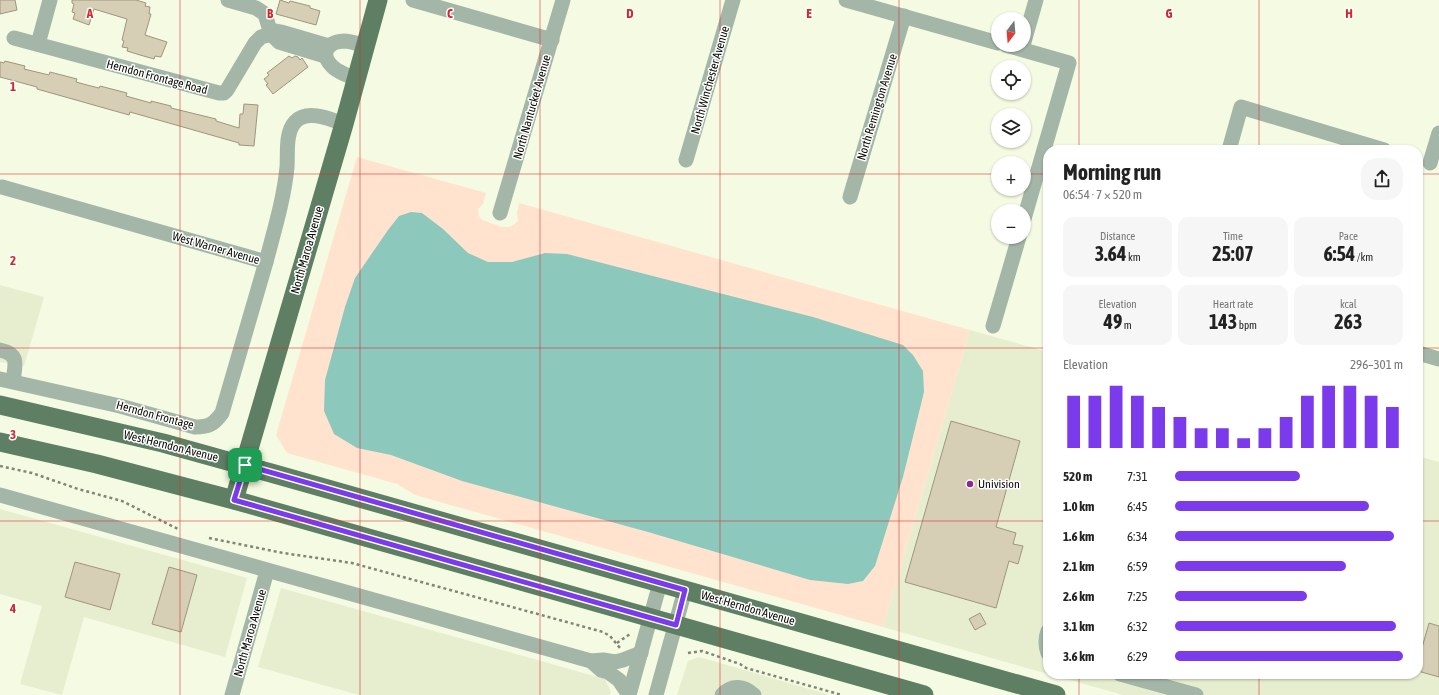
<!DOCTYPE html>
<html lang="en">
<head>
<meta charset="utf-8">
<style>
  :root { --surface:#fff; --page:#f6f6f6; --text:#222; --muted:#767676; --accent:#7c3aed }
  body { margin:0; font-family:"Asap Condensed",sans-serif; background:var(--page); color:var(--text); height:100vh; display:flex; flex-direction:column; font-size:15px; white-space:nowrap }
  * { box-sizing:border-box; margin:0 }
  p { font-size:13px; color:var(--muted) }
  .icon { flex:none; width:22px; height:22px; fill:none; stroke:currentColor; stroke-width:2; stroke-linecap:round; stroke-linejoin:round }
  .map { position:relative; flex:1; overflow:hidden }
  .panel { position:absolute; left:1043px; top:145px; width:380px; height:534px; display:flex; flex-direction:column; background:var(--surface); border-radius:16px; box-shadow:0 1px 3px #0004 }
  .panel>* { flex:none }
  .needle { width:26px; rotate:196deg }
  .buttons { position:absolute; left:991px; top:12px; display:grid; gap:8px }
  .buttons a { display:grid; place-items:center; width:40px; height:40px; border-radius:50%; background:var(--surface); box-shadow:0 1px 3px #0004; font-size:20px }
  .pin { position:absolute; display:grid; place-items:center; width:34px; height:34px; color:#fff; margin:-17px; border-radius:8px; box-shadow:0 2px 6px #0006 }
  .round { display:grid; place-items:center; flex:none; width:42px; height:42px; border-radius:16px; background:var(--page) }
  .head { display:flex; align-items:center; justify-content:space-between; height:68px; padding:0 20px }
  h1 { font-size:22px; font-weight:700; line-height:30px }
  .stats { display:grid; grid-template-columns:repeat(3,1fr); gap:6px; height:68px; padding:4px 20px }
  .stats div { display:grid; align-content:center; border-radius:10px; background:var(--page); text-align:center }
  .stats b { font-size:20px; font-weight:700 }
  .stats small { font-size:11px; font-weight:400 }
  .stats p { font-size:11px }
  .chart { height:112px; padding:8px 20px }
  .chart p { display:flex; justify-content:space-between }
  .chart svg { width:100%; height:72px; margin-top:4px; stroke:var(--accent); stroke-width:6 }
  ul { padding:0 20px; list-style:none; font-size:13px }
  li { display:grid; grid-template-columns:64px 48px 1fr; align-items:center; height:30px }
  li i { height:10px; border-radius:5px; background:var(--accent) }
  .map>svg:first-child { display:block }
  .built { fill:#e7eecf }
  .green { fill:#ffe3cf }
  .water { fill:#8dc8bc }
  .building { fill:#d7ceb6; stroke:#9e957e }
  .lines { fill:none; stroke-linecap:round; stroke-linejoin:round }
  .path { stroke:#828676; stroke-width:2.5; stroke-dasharray:3 3; stroke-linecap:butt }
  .minor { stroke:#a4b6a7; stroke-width:15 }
  .major { stroke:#5f7f65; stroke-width:19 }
  .route-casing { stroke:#fff; stroke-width:8 }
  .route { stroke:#7c3aed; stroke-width:5 }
  .grid { fill:none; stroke:#d62828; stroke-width:1; stroke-opacity:0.55 }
  .poi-dot { fill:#8b288f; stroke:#fff; stroke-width:1.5 }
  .labels { text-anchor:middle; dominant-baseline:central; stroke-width:3; stroke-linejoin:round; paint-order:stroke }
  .street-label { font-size:12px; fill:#0b0d06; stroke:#fff }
  .poi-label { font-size:12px; fill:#0b0d06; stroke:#fff; text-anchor:start }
  .grid-label { font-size:13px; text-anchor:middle; font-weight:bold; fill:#d62828; stroke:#fff; stroke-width:3; stroke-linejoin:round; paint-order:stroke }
</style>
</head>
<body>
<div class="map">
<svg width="1439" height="695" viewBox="0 0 1439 695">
  <rect width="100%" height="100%" fill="#f4fbe2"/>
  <!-- built -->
  <g class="built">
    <polygon points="0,285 44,297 24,366 0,362"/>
    <polygon points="970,330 1048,352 1048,674 883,627"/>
    <polygon points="1418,456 1439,462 1439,695 1123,695 1049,674 1418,674"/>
    <polygon points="0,509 247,578 225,657 84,617 62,695 20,684 42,606 0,594"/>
    <polygon points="281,588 605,679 611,692 610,695 359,695 258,667"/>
    <polygon points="699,657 830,695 677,695 688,661"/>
  </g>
  <!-- green -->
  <polygon class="green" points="357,157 486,193 483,204 478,209 479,216 482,220 502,227 510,227 518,221 517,213 519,203 970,330 883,627 415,495 397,484 287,453 276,435"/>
  <!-- water -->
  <polygon class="water" points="411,212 422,213 443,229 468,253 488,262 512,262 545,253 567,254 813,317 903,345 913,355 923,371 924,392 903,477 875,566 863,581 848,584 810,580 648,532 462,481 391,455 357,448 334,434 324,411 325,380 345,307 355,278 388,230 399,216"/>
  <!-- building -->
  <g class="building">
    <polygon points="0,0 15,0 17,10 0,14"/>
    <polygon points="72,0 136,0 146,3 145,6 150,7 149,14 151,14 145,35 167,42 161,57 155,56 154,59 140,55 127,51 128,48 122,47 124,41 122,40 127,19 94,9 89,25 73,19 75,13 72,12 74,4 72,3"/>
    <polygon points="280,0 289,3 290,1 310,6 310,8 320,11 316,25 276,14"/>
    <polygon points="289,56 292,58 295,56 298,57 300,60 302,58 308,67 273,94 266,85 268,84 264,79 269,75 267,73"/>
    <polygon points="5,61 25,66 24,69 49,75 50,72 77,79 76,82 87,85 99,88 100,86 127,93 126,96 151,103 151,101 171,106 171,108 216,119 216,121 239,128 240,114 243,114 244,104 258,105 254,146 239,145 239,143 183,127 130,112 129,115 37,89 37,87 0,77 0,62 4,63"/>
    <polygon points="951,421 1020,441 996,527 1016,533 1013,544 1023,546 1018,564 1009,561 996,608 905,582"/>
    <polygon points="75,562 120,574 110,610 65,597"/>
    <polygon points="169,567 197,575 181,632 152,624"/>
    <polygon points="980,613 986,624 975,630 969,619"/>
    <polygon points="1429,623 1439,626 1439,677 1418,671 1418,662"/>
  </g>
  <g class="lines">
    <!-- path -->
    <g class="path">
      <polyline points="0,466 32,473 78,489 122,501 180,530"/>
      <polyline points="209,538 283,553 352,563 603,632 610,636 620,648"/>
      <polyline points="617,643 630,634"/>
      <polyline points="688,653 702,651 740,664 746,668 842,695"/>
    </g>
    <!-- minor -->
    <g class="minor">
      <polyline points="413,0 552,40"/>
      <polyline points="846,0 998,43"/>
      <polyline points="14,38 219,93 224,93 227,90 255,43 261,37 271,34 265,14 256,8 228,0"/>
      <polyline points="1024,42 1036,0"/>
      <polyline points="38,44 50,0"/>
      <polyline points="1006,45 1069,63 1024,219"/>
      <polyline points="325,56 279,42 271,34 276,31 281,32 329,46"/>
      <path d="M356,79c-7,-3 -16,-6 -22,-11 -15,-13 -8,-26 10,-27 7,0 14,3 21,5"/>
      <polyline points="1229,150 1241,107 1384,150"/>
      <polyline points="686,160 733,0"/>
      <polyline points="1430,163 1439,133"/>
      <path d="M2,187l264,75c8,-31 18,-63 21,-95 1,-13 -2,-34 8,-45 12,-13 35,-3 49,2"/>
      <polyline points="850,197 904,16"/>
      <polyline points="500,213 563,0"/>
      <polyline points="993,326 1019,237"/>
      <path d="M0,350c20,4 15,15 13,31"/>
      <polyline points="1418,353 1439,359"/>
      <path d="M0,379l120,27 75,21c14,0 19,-3 27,-14l44,-151"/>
      <polyline points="0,495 591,661 603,660 615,662 623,660 641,653"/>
      <path d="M1048,631c-3,8 -3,14 0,22"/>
      <polyline points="591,661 601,670 608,672 619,680 629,695"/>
      <polyline points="1120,674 1196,695"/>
      <polyline points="232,695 267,571"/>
      <polyline points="629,695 660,583"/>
      <polyline points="656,695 685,590"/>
      <path d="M722,695c10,-11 22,-9 32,0"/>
    </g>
    <!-- major -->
    <g class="major">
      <polyline points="0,405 163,443 271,473 1056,695"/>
      <polyline points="0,442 97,464 234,500 924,695"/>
      <polyline points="234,500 344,124 378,0"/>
    </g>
  </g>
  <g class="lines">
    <!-- route casing -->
    <g class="route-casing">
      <polygon id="route" points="245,465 685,590 676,625 234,500"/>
    </g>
    <!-- route -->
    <use href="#route" class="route"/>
  </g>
  <!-- grid -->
  <path class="grid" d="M180,0v695M360,0v695M540,0v695M720,0v695M899,0v695M1079,0v150M1259,0v150M0,174h998M1024,174h24M1418,174h21M0,348h1048M1418,348h21M0,521h1048M1418,521h21M1079,674v21M1259,674v21"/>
  <!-- markers -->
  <circle class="poi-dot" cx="970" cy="484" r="4"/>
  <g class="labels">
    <!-- street labels -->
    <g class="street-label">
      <text transform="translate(157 77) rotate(15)">Herndon Frontage Road</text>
      <text transform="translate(710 80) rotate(-74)">North Winchester Avenue</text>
      <text transform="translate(532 107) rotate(-74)">North Nantucket Avenue</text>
      <text transform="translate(877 107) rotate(-73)">North Remington Avenue</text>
      <text transform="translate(216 248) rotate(16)">West Warner Avenue</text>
      <text transform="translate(307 250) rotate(-74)">North Maroa Avenue</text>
      <text transform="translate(155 415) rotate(15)">Herndon Frontage</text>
      <text transform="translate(171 446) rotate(14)">West Herndon Avenue</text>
      <text transform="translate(748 608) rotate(16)">West Herndon Avenue</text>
      <text transform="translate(250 633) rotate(-74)">North Maroa Avenue</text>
    </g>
    <!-- poi labels -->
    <g class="poi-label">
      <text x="978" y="484">Univision</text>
    </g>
  </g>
  <g class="grid-label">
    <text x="90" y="18">A</text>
    <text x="270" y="18">B</text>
    <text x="450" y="18">C</text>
    <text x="630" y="18">D</text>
    <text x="809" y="18">E</text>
    <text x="1169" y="18">G</text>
    <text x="1349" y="18">H</text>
    <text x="13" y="91">1</text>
    <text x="13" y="265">2</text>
    <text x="13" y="439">3</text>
    <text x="13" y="613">4</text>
  </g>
</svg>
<div class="buttons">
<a><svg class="needle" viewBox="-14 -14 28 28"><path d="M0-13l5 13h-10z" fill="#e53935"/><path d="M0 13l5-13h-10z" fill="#767676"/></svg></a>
<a><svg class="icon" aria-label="locate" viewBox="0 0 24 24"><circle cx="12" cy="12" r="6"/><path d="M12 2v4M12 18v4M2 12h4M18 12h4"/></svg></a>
<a><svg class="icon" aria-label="layers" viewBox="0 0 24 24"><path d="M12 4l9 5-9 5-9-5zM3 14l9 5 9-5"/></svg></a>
<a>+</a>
<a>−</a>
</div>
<div class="pin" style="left:245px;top:465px;background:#1e9e55"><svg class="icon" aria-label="arrive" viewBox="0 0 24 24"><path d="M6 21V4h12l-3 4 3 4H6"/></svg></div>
<section class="panel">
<div class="head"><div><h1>Morning run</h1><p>06:54 · 7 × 520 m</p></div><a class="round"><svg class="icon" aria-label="share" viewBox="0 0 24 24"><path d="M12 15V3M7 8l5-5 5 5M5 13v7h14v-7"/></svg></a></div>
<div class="stats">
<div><p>Distance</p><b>3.64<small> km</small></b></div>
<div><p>Time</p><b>25:07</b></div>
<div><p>Pace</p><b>6:54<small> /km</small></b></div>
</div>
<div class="stats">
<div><p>Elevation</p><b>49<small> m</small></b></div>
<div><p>Heart rate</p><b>143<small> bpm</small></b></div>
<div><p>kcal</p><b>263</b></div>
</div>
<div class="chart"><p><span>Elevation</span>296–301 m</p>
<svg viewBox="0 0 160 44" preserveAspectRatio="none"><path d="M5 44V12M15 44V12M25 44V6M35 44V12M45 44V19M55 44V25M65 44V32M75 44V32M85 44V38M95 44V32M105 44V25M115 44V12M125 44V6M135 44V6M145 44V12M155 44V19"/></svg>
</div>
<ul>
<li><b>520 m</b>7:31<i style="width:55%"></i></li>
<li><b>1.0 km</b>6:45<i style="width:85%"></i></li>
<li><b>1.6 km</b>6:34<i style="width:96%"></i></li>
<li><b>2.1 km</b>6:59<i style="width:75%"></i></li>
<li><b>2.6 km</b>7:25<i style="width:58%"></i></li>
<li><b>3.1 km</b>6:32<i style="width:97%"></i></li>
<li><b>3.6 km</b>6:29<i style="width:100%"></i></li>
</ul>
</section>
</div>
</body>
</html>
